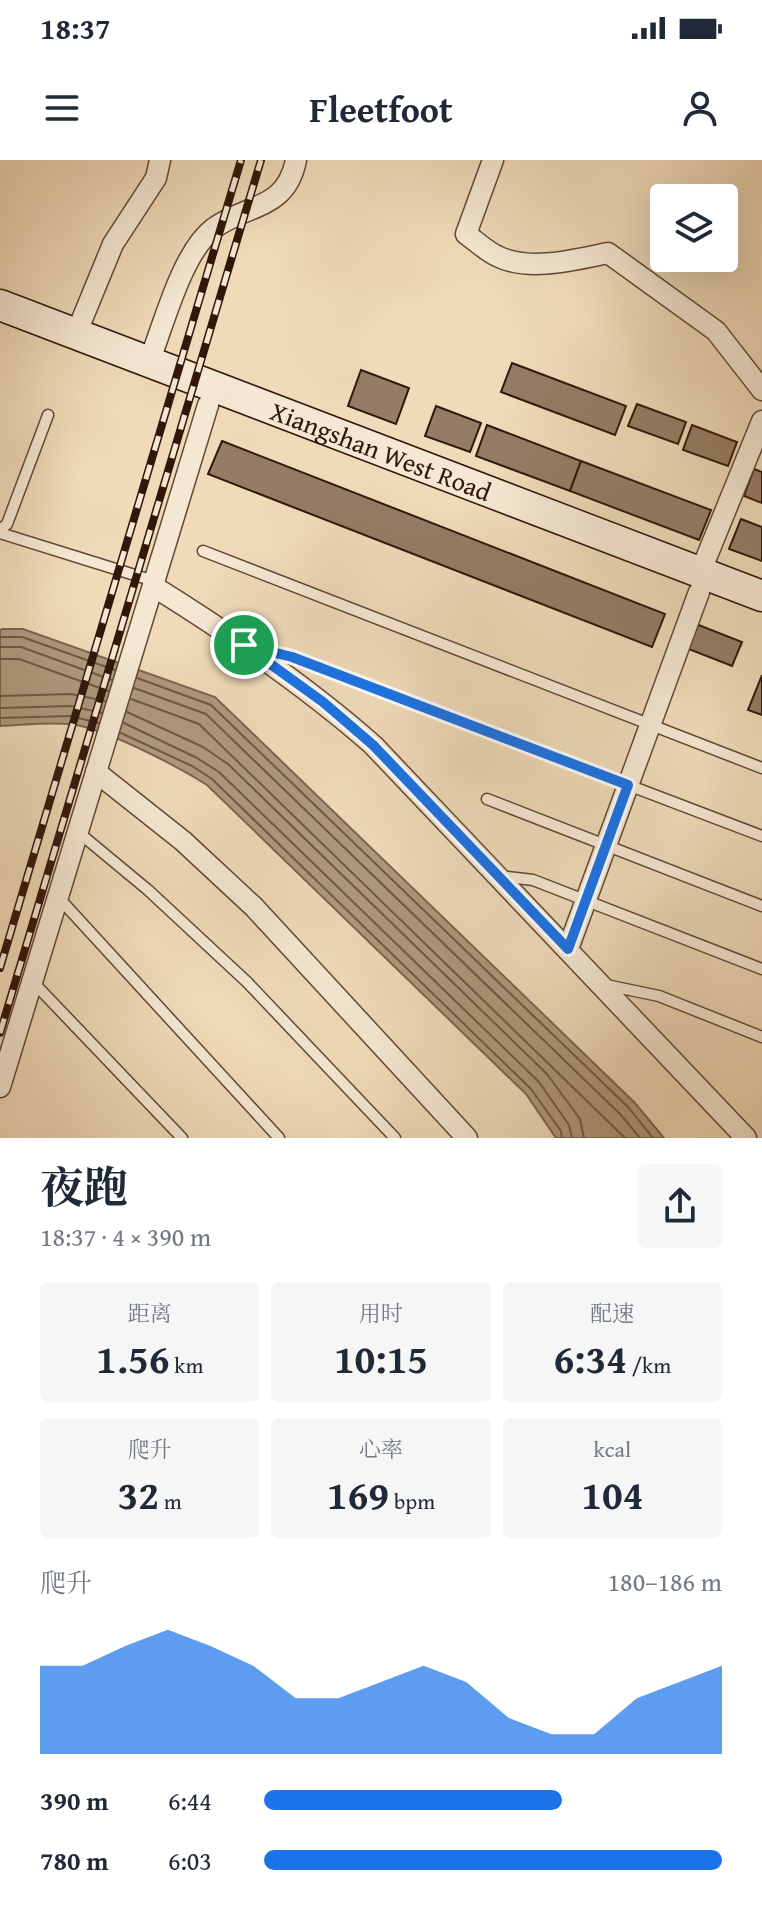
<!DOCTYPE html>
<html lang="zh">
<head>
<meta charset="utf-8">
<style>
  :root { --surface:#fff; --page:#f6f6f7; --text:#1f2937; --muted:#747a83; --accent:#1a73e8 }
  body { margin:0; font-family:"Gentium Book Plus","Noto Serif SC",serif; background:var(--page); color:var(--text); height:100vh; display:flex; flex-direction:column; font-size:30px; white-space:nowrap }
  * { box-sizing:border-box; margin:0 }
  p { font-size:26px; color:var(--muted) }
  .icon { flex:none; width:44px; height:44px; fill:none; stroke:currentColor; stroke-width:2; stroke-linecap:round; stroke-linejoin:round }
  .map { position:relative; height:978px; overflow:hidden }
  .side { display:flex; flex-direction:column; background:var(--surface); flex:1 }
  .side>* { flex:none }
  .fabs { position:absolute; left:650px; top:24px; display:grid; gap:16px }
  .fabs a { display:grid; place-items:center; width:88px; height:88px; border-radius:8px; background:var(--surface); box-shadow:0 8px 32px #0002; font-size:40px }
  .pin { position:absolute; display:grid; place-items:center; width:68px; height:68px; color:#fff; margin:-34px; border:4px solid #fff; border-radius:50%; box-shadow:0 2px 8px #0007 }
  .round { display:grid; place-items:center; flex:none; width:84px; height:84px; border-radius:8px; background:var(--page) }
  .headline { display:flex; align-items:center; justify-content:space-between; height:136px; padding:0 40px }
  h1 { font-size:44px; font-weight:700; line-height:60px }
  .figures { display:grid; grid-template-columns:repeat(3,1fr); gap:12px; height:136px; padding:8px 40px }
  .figures div { display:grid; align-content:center; border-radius:8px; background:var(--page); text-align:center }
  .figures b { font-size:40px; font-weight:700 }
  .figures small { font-size:22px; font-weight:400 }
  .figures p { font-size:22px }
  .chart { height:224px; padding:16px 40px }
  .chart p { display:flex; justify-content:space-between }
  .chart svg { width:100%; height:144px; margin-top:8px; fill:var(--accent); opacity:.7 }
  ul { padding:0 40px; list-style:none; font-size:26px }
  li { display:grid; grid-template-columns:128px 96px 1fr; align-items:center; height:60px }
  li i { height:20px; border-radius:10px; background:var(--accent) }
  .status { display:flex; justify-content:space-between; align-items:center; height:56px; padding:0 40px; background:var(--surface); direction:ltr }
  .status svg { height:22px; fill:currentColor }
  header { display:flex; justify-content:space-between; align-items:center; height:104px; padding:0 40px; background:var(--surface); font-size:36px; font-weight:700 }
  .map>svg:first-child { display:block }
  .water { fill:#ae987d; stroke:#7c644f; stroke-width:2 }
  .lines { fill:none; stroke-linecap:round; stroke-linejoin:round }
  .shore { stroke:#705843; stroke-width:2 }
  .building { fill:#947c65; stroke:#311709; stroke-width:2 }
  .lane-casing { stroke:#604835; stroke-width:13 }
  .street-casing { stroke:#604835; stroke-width:23 }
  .secondary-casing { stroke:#311709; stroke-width:33 }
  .lane { stroke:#f5e7d2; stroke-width:10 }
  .street { stroke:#f5e7d2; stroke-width:20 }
  .secondary { stroke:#f5e7d2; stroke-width:30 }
  .rail-casing { stroke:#311709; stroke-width:8 }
  .rail { stroke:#f5e7d2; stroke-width:5; stroke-dasharray:15; stroke-linecap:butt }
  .route-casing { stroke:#fff; stroke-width:16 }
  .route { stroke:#1a73e8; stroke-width:10 }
  .labels { text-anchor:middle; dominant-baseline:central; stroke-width:6; stroke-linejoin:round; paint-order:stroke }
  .street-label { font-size:26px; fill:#311709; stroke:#f5e7d2 }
</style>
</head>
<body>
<div class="status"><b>18:37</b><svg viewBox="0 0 49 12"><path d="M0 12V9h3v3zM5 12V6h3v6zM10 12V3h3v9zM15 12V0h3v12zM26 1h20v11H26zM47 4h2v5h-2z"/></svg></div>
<header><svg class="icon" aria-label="menu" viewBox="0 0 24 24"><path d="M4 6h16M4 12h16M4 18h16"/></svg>Fleetfoot<svg class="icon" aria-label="person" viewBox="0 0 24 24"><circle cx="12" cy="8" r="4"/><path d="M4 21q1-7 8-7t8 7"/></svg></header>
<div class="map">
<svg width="762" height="978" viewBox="0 0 762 978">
  <rect width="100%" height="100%" fill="#efdab9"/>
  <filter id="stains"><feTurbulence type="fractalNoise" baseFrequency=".0025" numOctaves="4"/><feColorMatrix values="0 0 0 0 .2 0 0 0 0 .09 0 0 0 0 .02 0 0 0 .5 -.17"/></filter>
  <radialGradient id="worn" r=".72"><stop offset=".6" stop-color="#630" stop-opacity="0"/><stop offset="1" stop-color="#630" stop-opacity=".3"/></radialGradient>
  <!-- water -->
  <path class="water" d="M2,469h21l192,68 420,406 29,35h-108l-30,-44 -319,-309c-30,-19 -104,-58 -138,-61 -23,-2 -46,1 -69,2v-96z"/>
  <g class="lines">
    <!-- shore -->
    <g class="shore">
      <polyline points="0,477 22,477 115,510"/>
      <polyline points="0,487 21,487 112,520"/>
      <polyline points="0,499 19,499 108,531"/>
      <polyline points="137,518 211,545 629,948 653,978"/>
      <polyline points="134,528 206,554 621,955 640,978"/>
      <polyline points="0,536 71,534 105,541"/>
      <polyline points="131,539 199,564 625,978"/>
      <polyline points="0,548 71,546 102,553"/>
      <polyline points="127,552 203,587 228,604 547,914 580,959 584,978"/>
      <polyline points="0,558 70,556 99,563"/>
      <polyline points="124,563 197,598 219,612 539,922 569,965 572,978"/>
      <polyline points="121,573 192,606 212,619 531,929 561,971 562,978"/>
    </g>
  </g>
  <!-- building -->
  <g class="building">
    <polygon points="512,203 626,246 615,275 501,232"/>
    <polygon points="361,210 409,228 396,264 348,246"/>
    <polygon points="637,244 686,262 678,284 628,266"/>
    <polygon points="436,246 481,263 470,292 425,276"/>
    <polygon points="487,265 581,301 570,331 476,296"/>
    <polygon points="692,265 737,282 728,306 683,290"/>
    <polygon points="222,281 665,454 652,487 208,314"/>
    <polygon points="581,301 711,350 699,380 570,331"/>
    <polygon points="754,309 762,312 762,343 744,336"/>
    <polygon points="741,359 762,367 762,401 729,389"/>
    <polygon points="696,464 742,482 732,506 686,488"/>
    <polygon points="762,515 762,555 748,550"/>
  </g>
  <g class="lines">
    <!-- lane casing -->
    <g class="lane-casing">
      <g id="lane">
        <polyline points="0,370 7,364 48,255"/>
        <polyline points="0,373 154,421"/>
        <polyline points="203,391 762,608"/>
        <polyline points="257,488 292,497 762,676"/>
        <polyline points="487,639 762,746"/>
        <polyline points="78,672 148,730 247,822 395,978"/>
        <polyline points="500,716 533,720 762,809"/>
        <polyline points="58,737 279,978"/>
        <polyline points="32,821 182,978"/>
        <polyline points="606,825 659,836 762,877"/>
      </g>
    </g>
    <!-- street casing -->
    <g class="street-casing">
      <g id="street">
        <path d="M493,0l-27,74c10,7 20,17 31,22 31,16 77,4 111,-3l108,78 46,59"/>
        <polyline points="76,174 113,84 156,18 160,0"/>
        <path d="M149,202c15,-38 33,-110 65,-134 35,-25 72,-18 82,-68"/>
        <polyline points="700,413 762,261"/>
        <path d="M153,426c77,48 152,99 220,159l373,393"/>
        <polyline points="96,612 183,681 254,747 467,978"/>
        <polyline points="568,789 699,432"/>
        <polyline points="0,927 208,245"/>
      </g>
    </g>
    <!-- secondary casing -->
    <g class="secondary-casing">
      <g id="secondary">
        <path id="s1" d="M0,145l762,291"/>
      </g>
    </g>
    <!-- lane -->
    <use href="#lane" class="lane"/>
    <!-- street -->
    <use href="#street" class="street"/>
    <!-- secondary -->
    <use href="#secondary" class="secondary"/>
    <!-- rail casing -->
    <g class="rail-casing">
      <g id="rail">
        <polyline points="0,808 241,0"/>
        <polyline points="0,873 261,0"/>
      </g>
    </g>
    <!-- rail -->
    <use href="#rail" class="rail"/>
  </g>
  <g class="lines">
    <!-- route casing -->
    <g class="route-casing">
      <polygon id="route" points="244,485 292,497 628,625 568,789 373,585 323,542"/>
    </g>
    <!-- route -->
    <use href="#route" class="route"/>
  </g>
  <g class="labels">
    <!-- street labels -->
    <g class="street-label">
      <text stroke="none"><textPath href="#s1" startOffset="408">Xiangshan West Road</textPath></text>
    </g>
  </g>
  <rect width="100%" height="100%" filter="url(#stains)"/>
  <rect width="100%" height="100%" fill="url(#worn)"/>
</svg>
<div class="fabs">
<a><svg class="icon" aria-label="layers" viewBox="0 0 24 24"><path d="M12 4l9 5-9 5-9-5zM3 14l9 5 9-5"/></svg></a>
</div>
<div class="pin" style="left:244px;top:485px;background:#1e9e55"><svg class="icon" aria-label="arrive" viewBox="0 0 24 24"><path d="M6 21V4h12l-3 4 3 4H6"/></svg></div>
</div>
<section class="side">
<div class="headline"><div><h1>夜跑</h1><p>18:37 · 4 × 390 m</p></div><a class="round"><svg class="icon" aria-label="share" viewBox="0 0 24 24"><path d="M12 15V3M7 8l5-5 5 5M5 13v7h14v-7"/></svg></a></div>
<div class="figures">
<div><p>距离</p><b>1.56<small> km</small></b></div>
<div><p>用时</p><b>10:15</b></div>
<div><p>配速</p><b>6:34<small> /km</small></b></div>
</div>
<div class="figures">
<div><p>爬升</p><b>32<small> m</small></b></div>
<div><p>心率</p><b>169<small> bpm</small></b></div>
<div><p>kcal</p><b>104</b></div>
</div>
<div class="chart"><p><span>爬升</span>180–186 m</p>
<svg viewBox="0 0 160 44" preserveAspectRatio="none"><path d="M0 44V17L10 17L20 11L30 6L40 11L50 17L60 27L70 27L80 22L90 17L100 22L110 33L120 38L130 38L140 27L150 22L160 17V44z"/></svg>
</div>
<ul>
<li><b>390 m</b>6:44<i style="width:65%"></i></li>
<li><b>780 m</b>6:03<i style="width:100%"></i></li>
</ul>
</section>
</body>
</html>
